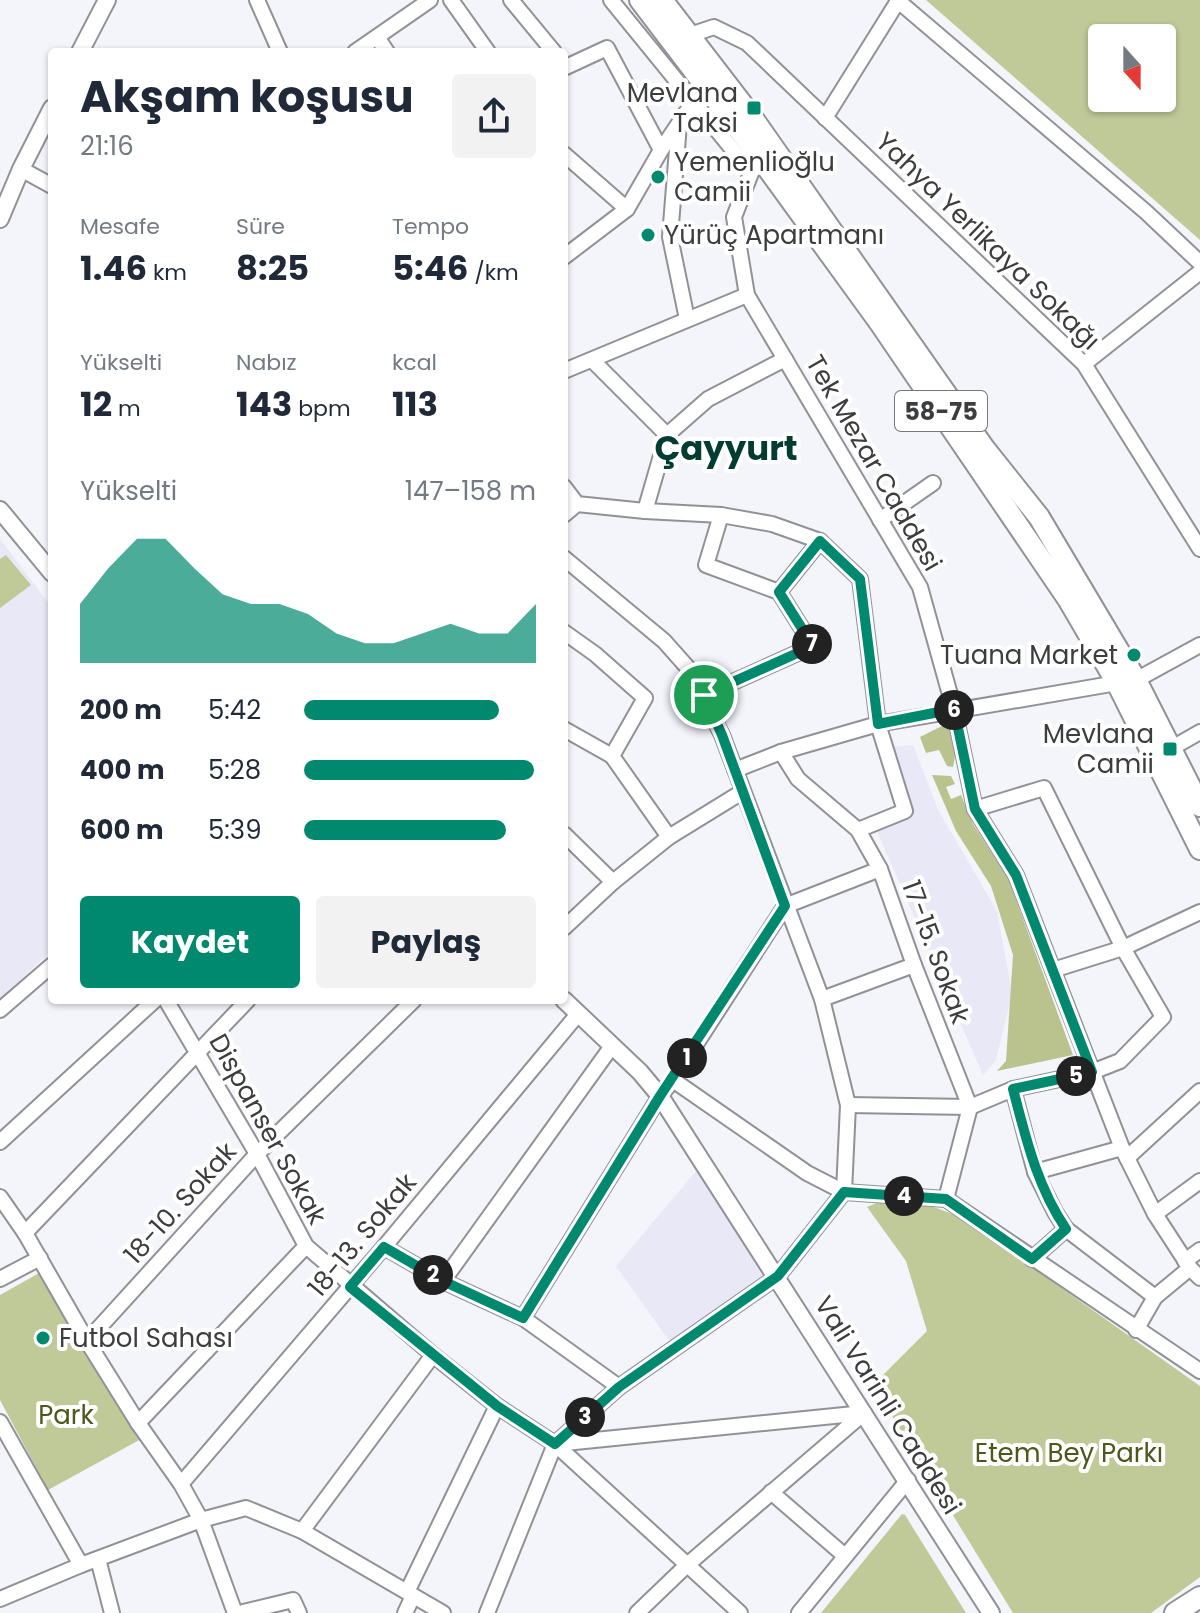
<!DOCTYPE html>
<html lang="tr">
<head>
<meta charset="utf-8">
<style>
  :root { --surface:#fff; --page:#f2f2f3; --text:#1f2937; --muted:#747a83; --accent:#00896e }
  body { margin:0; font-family:Poppins,sans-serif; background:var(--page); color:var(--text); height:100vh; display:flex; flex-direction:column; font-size:30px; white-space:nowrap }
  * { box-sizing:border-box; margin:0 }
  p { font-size:26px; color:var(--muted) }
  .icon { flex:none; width:44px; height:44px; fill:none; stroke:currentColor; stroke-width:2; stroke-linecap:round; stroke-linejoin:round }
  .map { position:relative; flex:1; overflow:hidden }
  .panel { position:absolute; left:48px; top:48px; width:520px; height:956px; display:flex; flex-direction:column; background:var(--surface); border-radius:8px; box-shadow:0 2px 6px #0004 }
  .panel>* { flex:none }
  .needle { width:52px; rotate:159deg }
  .controls { position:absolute; left:1088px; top:24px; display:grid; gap:16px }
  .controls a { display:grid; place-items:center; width:88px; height:88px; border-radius:8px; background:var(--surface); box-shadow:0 2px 6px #0004; font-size:40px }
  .pin { position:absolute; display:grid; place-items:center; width:68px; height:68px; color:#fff; margin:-34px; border:4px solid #fff; border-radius:50%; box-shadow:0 2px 8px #0007 }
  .km { position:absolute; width:40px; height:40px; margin:-20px; border-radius:50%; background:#222; color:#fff; font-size:22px; line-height:40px; text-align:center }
  .round { display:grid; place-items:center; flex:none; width:84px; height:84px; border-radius:8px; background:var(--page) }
  .summary { display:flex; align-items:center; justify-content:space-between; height:136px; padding:0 32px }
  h1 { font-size:44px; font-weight:700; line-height:60px }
  .stats { display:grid; grid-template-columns:repeat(3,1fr); gap:12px; height:136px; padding:8px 32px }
  .stats div { display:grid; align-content:center }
  .stats b { font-size:34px; font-weight:700 }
  .stats small { font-size:22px; font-weight:400 }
  .stats p { font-size:22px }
  .chart { height:224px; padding:16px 32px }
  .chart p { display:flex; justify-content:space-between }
  .chart svg { width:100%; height:144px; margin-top:8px; fill:var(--accent); opacity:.7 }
  .cta { display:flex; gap:16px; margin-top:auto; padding:16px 32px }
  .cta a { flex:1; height:92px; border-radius:8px; background:var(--accent); color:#fff; font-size:32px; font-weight:700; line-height:92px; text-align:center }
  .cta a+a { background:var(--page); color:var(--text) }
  ul { padding:0 32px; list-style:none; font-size:26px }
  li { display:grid; grid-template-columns:128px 96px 1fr; align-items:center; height:60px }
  li i { height:20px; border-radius:10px; background:var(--accent) }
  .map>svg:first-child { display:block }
  .built { fill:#e8e8f6 }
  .green { fill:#c0c998; fill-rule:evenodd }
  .forest { fill:#bac38d }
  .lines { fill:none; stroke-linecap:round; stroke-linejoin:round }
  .minor-casing { stroke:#919197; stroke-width:18 }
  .tertiary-casing { stroke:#919197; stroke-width:20 }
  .primary-casing { stroke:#919197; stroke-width:24 }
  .minor { stroke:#fff; stroke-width:14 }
  .tertiary { stroke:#fff; stroke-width:16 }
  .primary { stroke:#fff; stroke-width:20 }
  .route-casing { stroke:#fff; stroke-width:16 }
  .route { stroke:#00896e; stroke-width:10 }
  .poi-dot { fill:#00896e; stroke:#fff; stroke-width:3 }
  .labels { text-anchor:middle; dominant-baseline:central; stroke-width:8; stroke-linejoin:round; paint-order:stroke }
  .shield { fill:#fff; stroke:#767779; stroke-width:2 }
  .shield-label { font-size:24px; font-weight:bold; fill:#3c3d3f }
  .poi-label { font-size:26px; fill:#3c3d3f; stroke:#fff; text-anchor:end }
  .street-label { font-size:26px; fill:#3c3d3f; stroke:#fff }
  .park-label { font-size:26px; fill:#4f561a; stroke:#fff }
  .district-label { font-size:34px; font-weight:bold; fill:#033c30; stroke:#fff }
</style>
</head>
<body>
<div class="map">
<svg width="1200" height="1613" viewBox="0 0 1200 1613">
  <rect width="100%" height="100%" fill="#f4f4fb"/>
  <!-- built -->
  <g class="built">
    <polygon points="0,539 52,608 52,950 0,999"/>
    <polygon points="913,745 938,810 997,911 1012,993 996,1060 983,1075 876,829 910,815 890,747"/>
    <polygon points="698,1169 768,1279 670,1342 616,1266"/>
  </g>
  <!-- green -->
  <g class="green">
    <path d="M926,0h274v240zM1102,38h60v60h-60z"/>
    <polygon points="6,555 31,585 0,608 0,559"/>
    <polygon points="898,1194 961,1217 1200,1386 1200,1577 1151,1613 1013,1613 873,1385 927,1331 906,1261 867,1207"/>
    <polygon points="41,1272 141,1439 48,1490 0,1400 0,1295"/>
    <polygon points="902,1514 905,1515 966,1613 821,1613"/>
  </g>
  <!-- forest -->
  <g class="forest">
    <path d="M946,724c10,14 11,26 7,43l-6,-1 -8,-16 -13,3 -6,-16z"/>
    <polygon points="932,775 951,776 955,784 946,787 951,799 961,795 973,824 1008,878 1073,1055 997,1071 1006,1061 1013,955 991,886 956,831"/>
  </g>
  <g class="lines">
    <!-- minor casing -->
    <g class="minor-casing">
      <g id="minor">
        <polyline points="257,0 280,52"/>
        <polyline points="451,0 488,52"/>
        <polyline points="511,0 554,52"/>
        <polyline points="611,0 751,172"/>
        <polyline points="897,0 1146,212 1200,263"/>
        <polyline points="690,35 714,27 747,43 1084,364 1200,549"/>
        <polyline points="377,37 387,52"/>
        <polyline points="355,52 430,0"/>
        <polyline points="564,65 566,67 607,48 661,150"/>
        <polyline points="825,118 898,1"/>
        <polyline points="679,124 670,237 687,319"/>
        <polyline points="564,154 627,209"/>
        <polyline points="758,155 734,217 747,295 920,587 954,709 975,809 1016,875 1122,1148 1155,1214 1190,1268 1200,1278"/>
        <polyline points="21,169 52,186"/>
        <polyline points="564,257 627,209 661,150 704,86"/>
        <polyline points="592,360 667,435"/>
        <polyline points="1084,364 1200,272"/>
        <polyline points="564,371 747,295"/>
        <polyline points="564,487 577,504 645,511 721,515 772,524 820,541 860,579 878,724 905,811 858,830"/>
        <polyline points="645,511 667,435 708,399 785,359"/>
        <polyline points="564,515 577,504"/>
        <polyline points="880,520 933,483"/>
        <polyline points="779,592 820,541"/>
        <polyline points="564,632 595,654 645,698 612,756"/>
        <polyline points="1136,680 1200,645"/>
        <polyline points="704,695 813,646 779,592 706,565 721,515"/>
        <polyline points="564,729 612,756 669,837"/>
        <polyline points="1172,748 1200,732"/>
        <polyline points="781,752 798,779 858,830 880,869 914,965 970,1107 946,1199"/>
        <polyline points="735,770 781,752 878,724 1117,683"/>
        <polyline points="564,834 613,882"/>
        <polyline points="564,928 613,882 669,837 742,792"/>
        <polyline points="1053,970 1123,948 1200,912"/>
        <polyline points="822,999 914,965"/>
        <polyline points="166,1000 257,1154 306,1246 433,1355 497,1406 555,1444 740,1613"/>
        <polyline points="0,1010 52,965"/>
        <polyline points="673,1080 807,1173 844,1192 946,1199 1200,1371"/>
        <polyline points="1013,1089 1035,1172 1055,1212 1066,1229 1155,1297"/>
        <polyline points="848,1105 970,1107 1013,1089 1092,1072 1120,1061 1163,1017 1123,948 1044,788 975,809"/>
        <polyline points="0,1142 155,1000"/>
        <polyline points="1127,1158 1200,1091"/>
        <polyline points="1035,1172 1122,1148"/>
        <polyline points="0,1197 25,1233 87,1341 138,1423 181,1484 201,1520 235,1613"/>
        <polyline points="1155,1214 1200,1181"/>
        <polyline points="25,1233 248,1000"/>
        <polyline points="384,1247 443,1281 523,1318 619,1387"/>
        <polyline points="1032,1259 1066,1229"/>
        <polyline points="1185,1261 1200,1250"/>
        <polyline points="0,1279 40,1258"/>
        <polyline points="443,1281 612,1046"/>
        <polyline points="523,1318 660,1096 673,1080 785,906 880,869"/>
        <polyline points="1136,1330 1155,1297 1190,1268"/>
        <polyline points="87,1341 257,1154 414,1000"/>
        <polyline points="0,1422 81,1565"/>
        <polyline points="138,1423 306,1246"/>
        <polyline points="555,1444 864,1413"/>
        <polyline points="181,1484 384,1247 578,1014"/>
        <polyline points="771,1492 845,1556"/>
        <polyline points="302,1531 433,1355"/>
        <polyline points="98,1559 112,1613"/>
        <polyline points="407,1592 497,1406"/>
        <polyline points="0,1599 81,1565 201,1520 246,1508 302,1531 443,1613"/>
        <polyline points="239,1613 293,1600 299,1613"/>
        <polyline points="405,1613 413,1596"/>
        <polyline points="487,1613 555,1444 619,1387 778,1276 844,1192 848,1105 822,999 722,735 688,668 664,641 564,558"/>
        <polyline points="637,1613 687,1565 864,1413"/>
        <polyline points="799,1613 908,1480"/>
      </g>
    </g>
    <!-- tertiary casing -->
    <g class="tertiary-casing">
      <g id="tertiary">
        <polyline points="80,52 107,0"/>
        <polyline points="0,219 21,169 52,108"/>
        <polyline points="0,510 52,573"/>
        <polyline points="564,1000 640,1072 660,1096 991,1613"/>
      </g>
    </g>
    <!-- primary casing -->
    <g class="primary-casing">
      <g id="primary">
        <polyline points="640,0 758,155 880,323 1068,599 1117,683 1200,849"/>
        <polyline points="662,0 749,113 984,448 1039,517 1136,680 1200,806"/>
        <polyline points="1175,1613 1200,1597"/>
      </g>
    </g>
    <!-- minor -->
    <use href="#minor" class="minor"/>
    <!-- tertiary -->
    <use href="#tertiary" class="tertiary"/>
    <!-- primary -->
    <use href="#primary" class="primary"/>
  </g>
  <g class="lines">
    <!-- route casing -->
    <g class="route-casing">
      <path id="route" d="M820,541l40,38 18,145 76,-15 21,100 41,66 76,197 -79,17c13,50 24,97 53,140l-34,30 -86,-60 -102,-7 -66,84 -159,111 -64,57 -58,-38 -147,-119 34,-40 59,34 80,37 137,-222 125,-190 -63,-171 -18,-40 109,-49 -34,-54z"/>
    </g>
    <!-- route -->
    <use href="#route" class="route"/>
  </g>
  <!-- markers -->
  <g class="poi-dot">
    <rect x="746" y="100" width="16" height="16" rx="4"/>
    <circle cx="658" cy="177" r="8"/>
    <circle cx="648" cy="235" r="8"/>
    <circle cx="1134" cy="655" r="8"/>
    <rect x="1162" y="741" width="16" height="16" rx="4"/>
    <circle cx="43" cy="1338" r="8"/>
  </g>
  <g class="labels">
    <!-- shield labels -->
    <rect class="shield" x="895" y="391" width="92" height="40" rx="6"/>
    <g class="shield-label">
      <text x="941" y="411">58-75</text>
    </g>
    <!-- poi labels -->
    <g class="poi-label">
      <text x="738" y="93">Mevlana<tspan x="738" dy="30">Taksi</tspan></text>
      <text x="674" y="162" text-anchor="start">Yemenlioğlu<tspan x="674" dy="30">Camii</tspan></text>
      <text x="664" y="235" text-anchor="start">Yürüç Apartmanı</text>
      <text x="1118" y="655">Tuana Market</text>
      <text x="1154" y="734">Mevlana<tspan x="1154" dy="30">Camii</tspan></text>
      <text x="59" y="1338" text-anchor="start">Futbol Sahası</text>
    </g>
    <!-- street labels -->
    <g class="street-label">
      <text transform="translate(988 241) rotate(44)">Yahya Yerlikaya Sokağı</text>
      <text transform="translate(874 463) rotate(60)">Tek Mezar Caddesi</text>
      <text transform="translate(936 952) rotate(70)">17-15. Sokak</text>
      <text transform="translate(268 1129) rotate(61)">Dispanser Sokak</text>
      <text transform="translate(180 1203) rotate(-48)">18-10. Sokak</text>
      <text transform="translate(362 1235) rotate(-50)">18-13. Sokak</text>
      <text transform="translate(888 1405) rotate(58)">Vali Varinli Caddesi</text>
    </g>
    <!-- park labels -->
    <g class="park-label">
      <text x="66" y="1415">Park</text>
      <text x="1069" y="1453">Etem Bey Parkı</text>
    </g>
    <!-- district labels -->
    <g class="district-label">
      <text x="726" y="448">Çayyurt</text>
    </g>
  </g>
</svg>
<div class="controls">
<a><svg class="needle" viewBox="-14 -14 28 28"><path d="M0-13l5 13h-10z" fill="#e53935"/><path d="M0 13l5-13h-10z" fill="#747a83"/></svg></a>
</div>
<div class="pin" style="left:704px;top:695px;background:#1e9e55"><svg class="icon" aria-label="arrive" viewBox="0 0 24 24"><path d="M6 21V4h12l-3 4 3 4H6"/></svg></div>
<b class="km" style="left:687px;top:1058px">1</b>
<b class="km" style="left:433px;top:1275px">2</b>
<b class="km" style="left:585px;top:1417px">3</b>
<b class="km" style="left:904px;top:1196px">4</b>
<b class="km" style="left:1076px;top:1076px">5</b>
<b class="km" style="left:954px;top:710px">6</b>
<b class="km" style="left:812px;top:644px">7</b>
<section class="panel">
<div class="summary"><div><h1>Akşam koşusu</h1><p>21:16</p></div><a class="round"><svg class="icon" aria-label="share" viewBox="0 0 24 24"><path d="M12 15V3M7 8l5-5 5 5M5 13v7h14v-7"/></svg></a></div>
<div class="stats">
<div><p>Mesafe</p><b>1.46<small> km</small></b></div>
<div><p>Süre</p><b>8:25</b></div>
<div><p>Tempo</p><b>5:46<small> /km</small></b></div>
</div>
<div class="stats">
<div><p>Yükselti</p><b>12<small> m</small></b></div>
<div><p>Nabız</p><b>143<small> bpm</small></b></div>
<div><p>kcal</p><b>113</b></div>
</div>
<div class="chart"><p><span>Yükselti</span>147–158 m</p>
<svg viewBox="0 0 160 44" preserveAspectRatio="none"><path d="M0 44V26L10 15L20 6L30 6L40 15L50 23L60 26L70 26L80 29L90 35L100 38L110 38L120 35L130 32L140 35L150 35L160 26V44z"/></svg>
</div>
<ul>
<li><b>200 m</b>5:42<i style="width:84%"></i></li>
<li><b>400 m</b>5:28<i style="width:99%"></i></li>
<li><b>600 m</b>5:39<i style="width:87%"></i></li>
</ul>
<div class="cta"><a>Kaydet</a><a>Paylaş</a></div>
</section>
</div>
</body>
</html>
